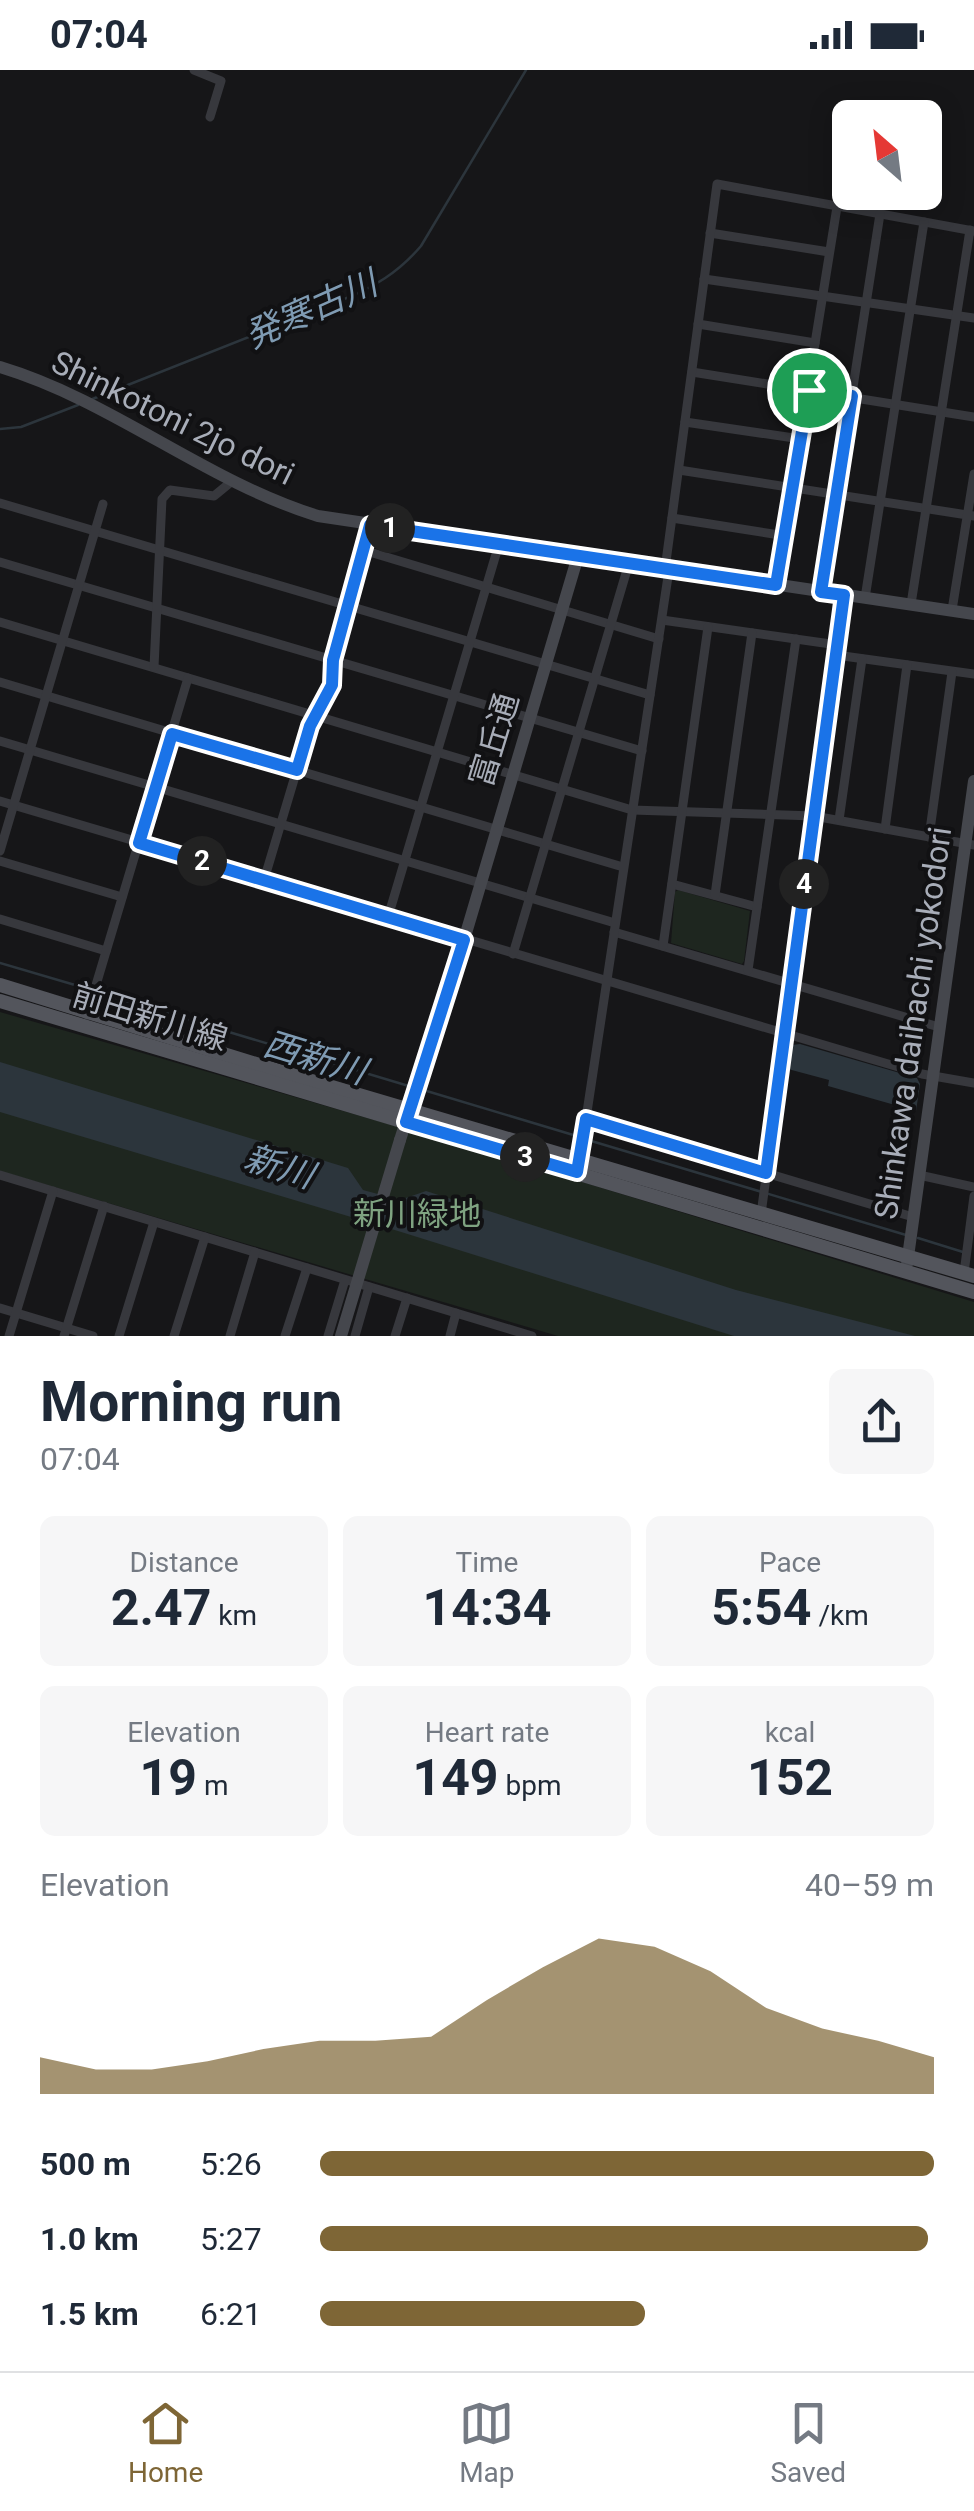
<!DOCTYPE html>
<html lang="en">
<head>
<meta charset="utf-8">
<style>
  :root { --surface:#fff; --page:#f6f6f7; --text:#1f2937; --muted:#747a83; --line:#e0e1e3; --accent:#7e6636 }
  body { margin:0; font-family:Roboto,"Noto Sans JP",sans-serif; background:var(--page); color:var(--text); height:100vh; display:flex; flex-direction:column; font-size:38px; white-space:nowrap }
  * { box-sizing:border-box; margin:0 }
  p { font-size:32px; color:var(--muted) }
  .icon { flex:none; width:55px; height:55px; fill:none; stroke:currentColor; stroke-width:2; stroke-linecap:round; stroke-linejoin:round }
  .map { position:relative; height:1266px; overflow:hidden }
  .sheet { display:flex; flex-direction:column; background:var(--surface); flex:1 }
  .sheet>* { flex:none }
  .needle { width:65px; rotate:332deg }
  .tools { position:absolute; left:832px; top:30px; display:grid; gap:20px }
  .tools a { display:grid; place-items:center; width:110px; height:110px; border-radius:15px; background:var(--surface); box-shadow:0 5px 25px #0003; font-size:50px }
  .pin { position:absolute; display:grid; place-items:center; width:85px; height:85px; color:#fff; margin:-42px; border:5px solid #fff; border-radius:50%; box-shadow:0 2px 10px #0007 }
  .km { position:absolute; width:50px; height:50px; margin:-25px; border-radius:50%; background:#222; color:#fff; font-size:28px; line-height:50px; text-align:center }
  .round { display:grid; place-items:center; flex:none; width:105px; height:105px; border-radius:15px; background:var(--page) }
  .overview { display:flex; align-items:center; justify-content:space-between; height:170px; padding:0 40px }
  h1 { font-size:55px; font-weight:700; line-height:75px }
  .stats { display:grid; grid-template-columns:repeat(3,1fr); gap:15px; height:170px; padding:10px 40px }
  .stats div { display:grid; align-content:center; border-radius:15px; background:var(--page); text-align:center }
  .stats b { font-size:50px; font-weight:700 }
  .stats small { font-size:28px; font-weight:400 }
  .stats p { font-size:28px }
  .chart { height:280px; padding:20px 40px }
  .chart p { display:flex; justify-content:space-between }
  .chart svg { width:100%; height:180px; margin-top:10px; fill:var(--accent); opacity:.7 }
  ul { padding:0 40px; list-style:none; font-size:32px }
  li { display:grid; grid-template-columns:160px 120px 1fr; align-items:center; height:75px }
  li i { height:25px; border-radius:12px; background:var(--accent) }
  .status { display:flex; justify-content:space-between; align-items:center; height:70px; padding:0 50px; background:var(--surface); direction:ltr }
  .status svg { height:28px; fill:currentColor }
  .dock { display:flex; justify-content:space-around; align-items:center; height:140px; border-top:2px solid var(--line); background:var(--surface); font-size:28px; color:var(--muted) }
  .dock a { display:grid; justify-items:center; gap:5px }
  .dock .on { color:var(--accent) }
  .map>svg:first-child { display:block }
  .green { fill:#1e261f }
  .water { fill:#2c353c }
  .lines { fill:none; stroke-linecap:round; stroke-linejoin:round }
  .stream { stroke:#2c353c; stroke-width:2.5 }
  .street { stroke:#37383d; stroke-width:9 }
  .secondary { stroke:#45474d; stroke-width:12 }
  .primary { stroke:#53555c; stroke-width:14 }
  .secondary-bridge { stroke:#45474d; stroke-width:12 }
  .route-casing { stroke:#fff; stroke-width:20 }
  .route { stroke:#1a73e8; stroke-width:12 }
  .labels { text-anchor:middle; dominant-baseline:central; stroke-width:8; stroke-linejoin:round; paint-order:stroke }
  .street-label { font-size:32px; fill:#a8adb8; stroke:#111113 }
  .park-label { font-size:32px; fill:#7fa381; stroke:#111113 }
  .water-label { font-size:35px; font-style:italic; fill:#7f9bb3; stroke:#111113 }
</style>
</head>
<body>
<div class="status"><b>07:04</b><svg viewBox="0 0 49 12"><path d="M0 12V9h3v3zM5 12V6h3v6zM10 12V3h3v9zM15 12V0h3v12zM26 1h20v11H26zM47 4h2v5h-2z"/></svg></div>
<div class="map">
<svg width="974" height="1266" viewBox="0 0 974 1266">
  <rect width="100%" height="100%" fill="#161618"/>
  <!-- green -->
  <g class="green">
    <polygon points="678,820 750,841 744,891 742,894 671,873 675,822"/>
    <polygon points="0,942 468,1077 974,1232 974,1266 558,1266 0,1101"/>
  </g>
  <!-- water -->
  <g class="water">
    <polygon points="800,974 917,1008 920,1014 916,1041 828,1016 829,1010 788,999 792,975"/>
    <polygon points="0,992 348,1098 363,1120 400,1130 426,1121 736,1220 915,1266 734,1266 398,1161 0,1042"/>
  </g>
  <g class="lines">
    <!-- stream -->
    <g class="stream">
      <path d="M90,330l252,-100c32,-13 56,-27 79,-54l105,-176"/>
      <polyline points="0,359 21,357 78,335"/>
      <polyline points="0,893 92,920"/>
      <polyline points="99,923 412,1017"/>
      <polyline points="420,1019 580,1067"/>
      <polyline points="588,1070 906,1165"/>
      <polyline points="918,1168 963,1182"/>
    </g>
    <!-- street -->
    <g class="street">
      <polyline points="194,0 221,11 210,47"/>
      <polyline points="710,163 829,182"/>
      <polyline points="704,209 974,248"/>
      <polyline points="698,254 815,273"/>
      <polyline points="692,302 974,347"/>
      <polyline points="685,352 801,369"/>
      <polyline points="679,400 974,446"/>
      <polyline points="0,433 650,625"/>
      <polyline points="672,448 786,466"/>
      <polyline points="363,480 659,569"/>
      <polyline points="0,492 642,681"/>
      <polyline points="665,499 717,114 974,161"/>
      <polyline points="776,515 837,137"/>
      <polyline points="821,522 880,144"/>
      <polyline points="865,528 924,152"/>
      <polyline points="911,534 970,160"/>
      <polyline points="952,540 974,404"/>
      <polyline points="662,550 838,575"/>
      <polyline points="0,552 632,740 814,746 974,775"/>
      <polyline points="836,585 974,604"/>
      <polyline points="154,597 162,429 170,420 214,426 231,412"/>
      <polyline points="0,612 623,797"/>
      <polyline points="0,671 615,853"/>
      <polyline points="0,731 922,1004 974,1013"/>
      <polyline points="839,750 862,589"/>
      <polyline points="885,759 907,595"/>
      <polyline points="929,767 952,602"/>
      <polyline points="0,781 103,434"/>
      <polyline points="0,791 122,827"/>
      <polyline points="264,810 310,656 332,615 333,590 370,455"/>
      <polyline points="672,814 757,837"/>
      <polyline points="715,825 752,563"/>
      <polyline points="388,847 499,474"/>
      <polyline points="0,849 106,881"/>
      <polyline points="614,862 939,957"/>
      <polyline points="663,876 708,557"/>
      <polyline points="513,884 629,493"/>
      <polyline points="748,900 796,569"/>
      <polyline points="87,945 188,608"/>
      <polyline points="586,1049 913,1147"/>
      <polyline points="579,1095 669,500"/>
      <polyline points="0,1105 532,1266"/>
      <polyline points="919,1105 974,1117"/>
      <polyline points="761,1144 845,525"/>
      <polyline points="964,1203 974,1126"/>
      <polyline points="0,1238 93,1266"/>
      <polyline points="9,1266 53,1121"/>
      <polyline points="64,1266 104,1136"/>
      <polyline points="119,1266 154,1152"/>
      <polyline points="174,1266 205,1167"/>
      <polyline points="230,1266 255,1182"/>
      <polyline points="285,1266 307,1198"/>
      <polyline points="328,1266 345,1210"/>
      <polyline points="355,1266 369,1217"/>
      <polyline points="395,1266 407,1228"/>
      <polyline points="450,1266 456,1243"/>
    </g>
    <!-- secondary -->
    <g class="secondary">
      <path d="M0,297c113,34 205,114 318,149l656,98"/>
      <polyline points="400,1070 464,870 578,486"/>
      <polyline points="907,1194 974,711"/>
    </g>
    <!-- primary -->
    <g class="primary">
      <polyline points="0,915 308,1010 974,1206"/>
      <polyline points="0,931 974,1222"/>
    </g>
    <!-- secondary-bridge -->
    <polyline class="secondary-bridge" points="341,1266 400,1070"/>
  </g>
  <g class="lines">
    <!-- route casing -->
    <g class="route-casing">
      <polygon id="route" points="809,320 852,326 821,522 844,525 766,1103 586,1049 577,1102 406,1052 464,870 139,773 172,664 297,700 310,656 332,615 333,590 370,455 776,515"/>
    </g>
    <!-- route -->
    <use href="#route" class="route"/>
  </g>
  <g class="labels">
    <!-- street labels -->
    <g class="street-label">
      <text transform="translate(173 348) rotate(26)">Shinkotoni 2jo dori</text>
      <text transform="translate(494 670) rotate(-73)">富丘通</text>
      <text transform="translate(150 947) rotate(17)">前田新川線</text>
      <text transform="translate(913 953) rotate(-82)">Shinkawa daihachi yokodori</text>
    </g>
    <!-- park labels -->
    <g class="park-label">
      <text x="417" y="1144">新川緑地</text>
    </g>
    <!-- water labels -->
    <g class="water-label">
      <text transform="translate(311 240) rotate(-24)">発寒古川</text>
      <text transform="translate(315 988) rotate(17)">西新川</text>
      <text transform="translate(279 1097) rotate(17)">新川</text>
    </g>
  </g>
</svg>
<div class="tools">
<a><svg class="needle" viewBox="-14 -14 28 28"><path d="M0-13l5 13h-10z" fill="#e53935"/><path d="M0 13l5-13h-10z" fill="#747a83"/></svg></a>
</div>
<div class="pin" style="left:809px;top:320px;background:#1e9e55"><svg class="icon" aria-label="arrive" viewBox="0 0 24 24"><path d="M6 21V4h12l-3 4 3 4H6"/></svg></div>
<b class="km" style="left:390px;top:458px">1</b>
<b class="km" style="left:202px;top:791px">2</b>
<b class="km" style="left:525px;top:1087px">3</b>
<b class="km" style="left:804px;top:814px">4</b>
</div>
<section class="sheet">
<div class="overview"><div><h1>Morning run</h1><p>07:04</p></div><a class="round"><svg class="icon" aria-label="share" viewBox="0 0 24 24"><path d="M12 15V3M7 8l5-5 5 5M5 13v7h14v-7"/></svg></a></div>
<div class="stats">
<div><p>Distance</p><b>2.47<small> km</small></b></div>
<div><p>Time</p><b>14:34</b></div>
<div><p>Pace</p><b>5:54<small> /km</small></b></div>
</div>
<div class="stats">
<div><p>Elevation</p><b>19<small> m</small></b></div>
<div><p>Heart rate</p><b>149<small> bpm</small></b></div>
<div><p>kcal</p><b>152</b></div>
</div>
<div class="chart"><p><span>Elevation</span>40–59 m</p>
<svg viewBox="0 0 160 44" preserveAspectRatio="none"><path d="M0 44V35L10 38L20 38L30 36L40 33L50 31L60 31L70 30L80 21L90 13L100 6L110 8L120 14L130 23L140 28L150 31L160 35V44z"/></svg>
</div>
<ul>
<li><b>500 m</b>5:26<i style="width:100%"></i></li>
<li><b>1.0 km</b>5:27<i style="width:99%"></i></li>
<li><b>1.5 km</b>6:21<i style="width:53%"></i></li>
</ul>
</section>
<nav class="dock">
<a class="on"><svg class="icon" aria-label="home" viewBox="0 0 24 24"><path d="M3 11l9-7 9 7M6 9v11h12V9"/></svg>Home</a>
<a><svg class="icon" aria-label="map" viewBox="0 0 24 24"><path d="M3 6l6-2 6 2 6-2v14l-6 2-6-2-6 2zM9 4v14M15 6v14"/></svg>Map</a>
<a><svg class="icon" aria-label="saved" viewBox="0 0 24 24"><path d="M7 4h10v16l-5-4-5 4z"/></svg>Saved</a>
</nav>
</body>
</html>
